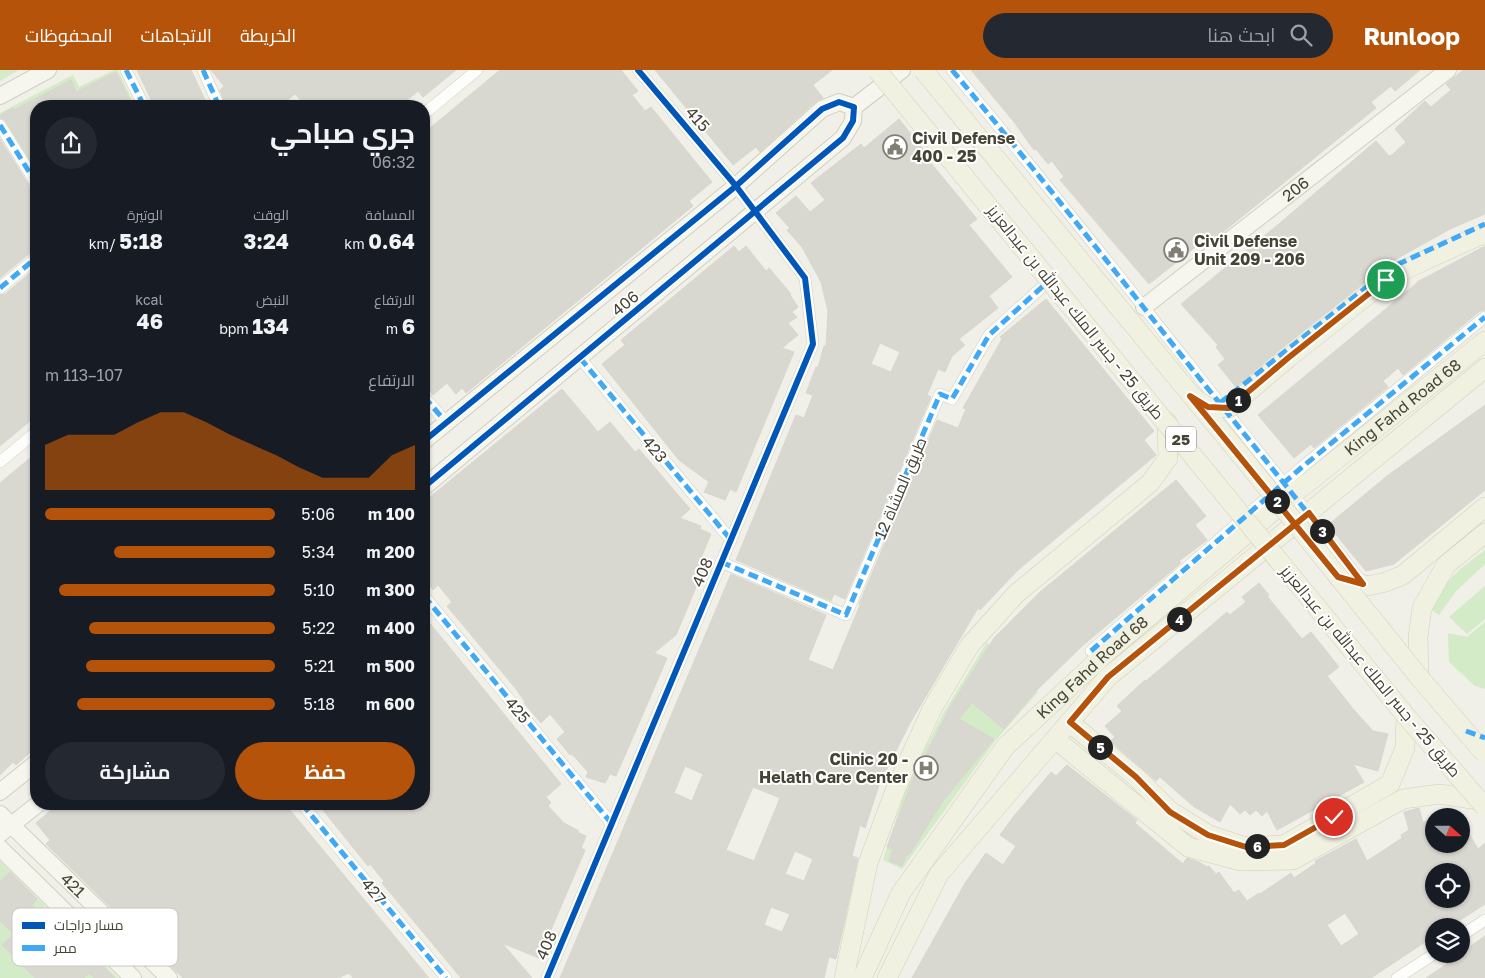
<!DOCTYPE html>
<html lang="ar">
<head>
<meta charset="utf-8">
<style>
  :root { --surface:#171b24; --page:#242831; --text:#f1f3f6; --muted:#9ea1a6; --accent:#b45309 }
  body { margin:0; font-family:"Golos Text",Cairo,sans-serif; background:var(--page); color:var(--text); direction:rtl; height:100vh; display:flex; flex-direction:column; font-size:19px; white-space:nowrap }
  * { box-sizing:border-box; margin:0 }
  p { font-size:16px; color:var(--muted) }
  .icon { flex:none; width:28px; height:28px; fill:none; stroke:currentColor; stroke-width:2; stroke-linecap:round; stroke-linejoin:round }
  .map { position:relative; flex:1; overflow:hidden; direction:ltr }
  .sheet { position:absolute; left:30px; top:30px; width:400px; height:710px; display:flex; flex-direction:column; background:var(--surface); border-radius:20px; box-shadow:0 1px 4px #0004; direction:rtl }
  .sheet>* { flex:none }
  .needle { width:32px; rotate:111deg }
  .buttons { position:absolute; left:1425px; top:738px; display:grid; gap:10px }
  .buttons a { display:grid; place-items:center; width:45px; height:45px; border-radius:50%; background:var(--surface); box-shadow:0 1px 4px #0004; font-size:25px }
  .pin { position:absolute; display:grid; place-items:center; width:42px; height:42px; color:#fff; margin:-21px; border:2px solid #fff; border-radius:50%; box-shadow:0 1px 5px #0007 }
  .km { position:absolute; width:25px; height:25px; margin:-12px; border-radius:50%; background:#222; color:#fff; font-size:14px; line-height:25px; text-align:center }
  .round { display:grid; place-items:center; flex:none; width:52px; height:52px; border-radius:26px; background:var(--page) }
  .headline { display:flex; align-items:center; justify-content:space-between; height:85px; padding:0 15px }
  h1 { font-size:28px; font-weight:700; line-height:38px }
  .figures { display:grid; grid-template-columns:repeat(3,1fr); gap:8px; height:85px; padding:5px 15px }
  .figures div { display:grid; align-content:center }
  .figures b { font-size:21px; font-weight:700 }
  .figures small { font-size:14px; font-weight:400 }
  .figures p { font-size:14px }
  .chart { height:140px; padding:10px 15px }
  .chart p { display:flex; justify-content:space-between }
  .chart svg { width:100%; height:90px; margin-top:5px; fill:var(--accent); opacity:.7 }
  .button { display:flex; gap:10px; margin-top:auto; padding:10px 15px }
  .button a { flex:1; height:58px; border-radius:30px; background:var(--accent); color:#fff; font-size:20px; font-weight:700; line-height:58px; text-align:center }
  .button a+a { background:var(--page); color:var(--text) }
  ul { padding:0 15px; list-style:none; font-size:16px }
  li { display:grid; grid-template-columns:80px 60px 1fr; align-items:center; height:38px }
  li i { height:12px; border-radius:6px; background:var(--accent) }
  header { display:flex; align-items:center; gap:30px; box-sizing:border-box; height:70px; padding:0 25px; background:var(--accent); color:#fff }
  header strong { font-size:24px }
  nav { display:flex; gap:28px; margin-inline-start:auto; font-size:18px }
  .search { width:350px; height:45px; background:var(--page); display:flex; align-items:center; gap:12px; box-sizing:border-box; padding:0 18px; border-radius:28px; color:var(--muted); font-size:19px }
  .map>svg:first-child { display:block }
  .green { fill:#d3ebc7 }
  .building { fill:#d9d8d0; stroke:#d8d7ce; fill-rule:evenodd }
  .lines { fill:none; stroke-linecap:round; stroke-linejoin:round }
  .street-casing { stroke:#cecdc5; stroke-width:12 }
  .secondary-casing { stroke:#d0d0c0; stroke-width:18 }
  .primary-casing { stroke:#d2d2b5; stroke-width:20 }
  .street { stroke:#fdfdfc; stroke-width:11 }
  .secondary { stroke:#f6f6ee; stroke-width:16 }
  .primary { stroke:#f1f1e2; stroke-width:19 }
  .primary-bridge-casing { stroke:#d2d2b5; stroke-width:20; stroke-linecap:butt }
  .primary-bridge { stroke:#f1f1e2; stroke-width:19 }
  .quiet { stroke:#3fa9f5; stroke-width:5; stroke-dasharray:10 5; stroke-linecap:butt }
  .cycleway-casing { stroke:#fff; stroke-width:9 }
  .cycleway { stroke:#0057b8; stroke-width:6 }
  .route-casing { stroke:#fff; stroke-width:10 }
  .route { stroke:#b45309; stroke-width:6 }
  .labels { text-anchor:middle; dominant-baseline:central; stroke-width:4; stroke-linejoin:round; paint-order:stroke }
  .shield { fill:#fff; stroke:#7d7b71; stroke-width:1 }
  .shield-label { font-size:15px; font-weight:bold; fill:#454334 }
  .street-label { font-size:16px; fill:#454334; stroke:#fff }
  .poi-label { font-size:16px; font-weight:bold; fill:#454334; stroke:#fff; text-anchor:start }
  .key { fill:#fff; stroke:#c7c7c2; stroke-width:1 }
  .key-label { font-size:14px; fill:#454334 }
</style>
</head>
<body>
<header>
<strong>Runloop</strong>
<div class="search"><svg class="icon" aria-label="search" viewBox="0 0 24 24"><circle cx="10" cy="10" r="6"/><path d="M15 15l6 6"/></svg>ابحث هنا</div>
<nav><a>الخريطة</a><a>الاتجاهات</a><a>المحفوظات</a></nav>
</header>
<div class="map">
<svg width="1485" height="908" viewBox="0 0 1485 908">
  <rect width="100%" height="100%" fill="#f0efe8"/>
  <!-- green -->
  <g class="green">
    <polygon points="0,0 19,0 0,11"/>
    <polygon points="114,0 118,0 135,36 36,36 36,103 21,84 0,43 73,5 79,17"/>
    <path d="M1485,480v14l-29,27 -17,24 -9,-6c14,-29 30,-40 55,-59z"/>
    <polygon points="1485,516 1485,549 1467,564 1449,547"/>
    <polygon points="1485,552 1485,619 1475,616 1449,592 1448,563 1467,567"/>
    <polygon points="987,572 1038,622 995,671 902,799 883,790 908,712 944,642"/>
    <polygon points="0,791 118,908 0,908"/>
  </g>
  <!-- building -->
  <g class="building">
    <polygon points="137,0 191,0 206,32 208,30 211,36 154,36"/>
    <polygon points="211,0 456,0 423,27 418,21 400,36 306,36 295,24 280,36 226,36 220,20 224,16"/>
    <polygon points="500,0 621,0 638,21 632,25 645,41 651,37 712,112 689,131 693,136 466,323 462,318 456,324 447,313 433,325 424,313 424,225 429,221 424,211 424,63"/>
    <polygon points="655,0 832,0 813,15 823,28 815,32 760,82 756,77 733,95"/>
    <polygon points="971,0 1420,0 1395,21 1391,16 1371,32 1376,38 1207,175 1203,171 1149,214 1060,110 1064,107 1052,91 1048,94 1036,79 1034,80 1014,52"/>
    <polygon points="1463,0 1485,0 1485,144 1450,159 1391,192 1281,279 1236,317 1218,295 1225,289 1216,277 1218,275 1181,234 1280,153 1376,71 1389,86 1392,85 1406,72 1395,59 1425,31 1431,37 1451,20 1446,14"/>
    <polygon points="116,2 133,36 36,36 36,99 6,51 0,48 0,45 13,38 14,40 71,10 76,22"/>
    <path d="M899,49l24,30 -2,2 56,68 -8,6 43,52 -23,19 9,12 -39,31 6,6 -13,11 -7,16 -7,-3 -11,26 4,2 -86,202 -11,-5 -3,7 -95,-41 60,-145 8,3 9,-23 -7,-2 10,-26 2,1 6,-22h2l2,-35 -7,-29 -19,-35 -15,-17 3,-2 -14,-15 20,-17 14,16 15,-12 -14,-17 50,-39 3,4zM880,273l20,9 -9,20 -20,-8z"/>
    <polygon points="0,69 30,117 36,120 36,181 31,182 0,208"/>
    <polygon points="734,176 739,182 746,176 766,201 769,198 791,224 790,225 798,237 792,242 797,247 788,253 798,265 782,278 794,282 736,422 730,419 725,430 704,422 709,412 679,390 602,294 625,275 621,270"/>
    <polygon points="1485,176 1485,240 1480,241 1403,305 1398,298 1383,311 1388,317 1314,378 1311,374 1294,388 1258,345 1417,213 1417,212"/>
    <polygon points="36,198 36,346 0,376 0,225 5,224"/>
    <path d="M1046,229l108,132 -10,9 12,15 -138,115 -38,40 -2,-2 -68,115 -31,62 -14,43 -5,-3 -8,31 6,2 -14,66 -8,35 -7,-2 -5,21h-264l171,-404 95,41 -18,45 25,10 27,-65 -1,-1 78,-184 21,8 8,-19 -3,-1 39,-69 -2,-2zM685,696l18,8 -11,27 -18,-8zM753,717l27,11 -26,63 -28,-11zM795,781l18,8 -9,22 -19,-7zM771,837l19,7 -8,18 -18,-7z"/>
    <polygon points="562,319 598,362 610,352 635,382 639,379 690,439 680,448 701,456 700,459 711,464 701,488 707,491 676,565 654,583 667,588 643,644 616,706 610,704 605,713 586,707 588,702 572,684 570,685 557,669 565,662 550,644 541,653 524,633 525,632 516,619 447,536 452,532 438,515 433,520 424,508 424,432"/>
    <polygon points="1485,335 1485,420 1394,494 1366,501 1328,455 1387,406"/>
    <polygon points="36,383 36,403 31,408 36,414 36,677 16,695 13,692 0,705 0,413"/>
    <polygon points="1176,410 1206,446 1195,455 1207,470 1179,491 1181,493 1082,576 1036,621 1004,659 972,633 959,649 994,669 943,731 909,785 907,784 902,796 889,791 893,779 887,777 912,711 950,637 994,568 1040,522"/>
    <polygon points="1259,513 1269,525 1267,526 1302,569 1311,562 1339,597 1327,606 1354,640 1373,661 1388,664 1378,701 1353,694 1364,712 1277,760 1267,741 1262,746 1256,740 1250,745 1245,740 1240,744 1230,734 1220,752 1193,736 1160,707 1156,711 1110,671 1115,667 1105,656 1122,641 1117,636 1145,610 1146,611 1227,542 1230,545 1246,532 1242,527"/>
    <polygon points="424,546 561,714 546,727 551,733 548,736 564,753 579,761 577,762 586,766 581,778 585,780 539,888 502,873 532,908 461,908 382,813 384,811 370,794 368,796 318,734 424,734 424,667 429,662 424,656"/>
    <path d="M1067,695l70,55 -2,3 48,41 4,-6 12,4 8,5 2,-1 7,8 3,-2 15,21 5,-3 8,11 12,-8 1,1 31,-21 3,5 22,-15 -1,-2 41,-22 11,22 35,-23 -1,-3 8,-5 -5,-18 15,-4 4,15 11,-7v28h27v-8l7,-4 10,17 7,-6v61l-34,22h-17v10l-63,42h-459l53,-95 21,-30 17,12 13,-19 -16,-11 14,-19 37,-44 5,4zM1434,801h27v28h-27zM1345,843l14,21 -18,12 -14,-21z"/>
    <polygon points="58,734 285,734 429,908 353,908 349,903 338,908 183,908 46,774 50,770 36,753"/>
    <polygon points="10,802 37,829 32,835 51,853 52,851 62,862 65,859 115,908 94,908 89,903 84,908 35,908 2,875 13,864 0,851 0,811"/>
    <polygon points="1485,866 1485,908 1426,908 1438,900"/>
  </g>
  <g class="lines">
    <!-- street casing -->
    <g class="street-casing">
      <g id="street">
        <polyline points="126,0 144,36"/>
        <polyline points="203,0 219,36"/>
        <path d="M952,0c81,97 159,196 237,294 57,74 117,145 173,219"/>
        <polyline points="424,44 477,0"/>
        <polyline points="0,55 36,113"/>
        <polyline points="0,218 36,188"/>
        <polyline points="580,288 731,470"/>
        <polyline points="424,327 446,352"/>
        <polyline points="0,392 36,362"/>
        <polyline points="721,492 846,545 940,324 952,329 989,265 1052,208"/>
        <polyline points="424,526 612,754"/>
        <polyline points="1091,581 1301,398 1485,247"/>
        <polyline points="302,734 446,908"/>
        <polyline points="1461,866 1485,850"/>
        <polyline points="547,908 813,274 805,208 736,116 638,0"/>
        <polyline points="1397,908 1434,884"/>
      </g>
    </g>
    <!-- secondary casing -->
    <g class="secondary-casing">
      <g id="secondary">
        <polyline points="0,26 48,0"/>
        <polyline points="854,37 902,0"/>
        <path id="s1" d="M1144,237l304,-237"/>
        <polyline points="424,371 736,116 822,39 839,32 854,37 853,51 843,68 424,417"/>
        <polyline points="0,722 36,693"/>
        <path id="s2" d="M0,744l169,164"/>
        <polyline points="0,764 38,734"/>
        <polyline points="0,778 133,908"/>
      </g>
    </g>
    <!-- primary casing -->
    <g class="primary-casing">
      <g id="primary">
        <polyline points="1379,216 1393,205 1485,163"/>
        <polyline points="1338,507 1368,516 1386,512 1403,505 1485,437"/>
        <polyline points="1419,607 1418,567 1422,538 1446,495 1485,463"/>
        <polyline points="1069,652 1136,707 1170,741 1209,765 1246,777 1284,775 1390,714 1405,678 1406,646"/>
        <polyline points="1055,669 1188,777 1241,791 1293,790 1403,729 1440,724 1478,730"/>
        <polyline points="844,908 868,793 896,718 932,639 970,575 1016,524 1150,413 1168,388 1167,352"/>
        <path id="s3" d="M862,908l39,-85 104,-146 103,-96 183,-155 194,-155"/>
        <polyline points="887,908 939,804 1108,607 1485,298"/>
      </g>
    </g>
    <!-- street -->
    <use href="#street" class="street"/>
    <!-- secondary -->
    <use href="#secondary" class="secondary"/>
    <!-- primary -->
    <use href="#primary" class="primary"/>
    <!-- primary-bridge casing -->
    <g class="primary-bridge-casing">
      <g id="primary-bridge">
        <polyline points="877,0 1406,646 1485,737"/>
        <polyline points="923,0 1243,388 1419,607 1485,684"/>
        <polyline points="1194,328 1208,337 1229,338 1288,288 1379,216"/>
      </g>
    </g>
    <!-- primary-bridge -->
    <use href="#primary-bridge" class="primary-bridge"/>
    <!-- quiet -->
    <g class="quiet">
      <polyline points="126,0 144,36"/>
      <polyline points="203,0 219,36"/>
      <path d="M952,0c81,97 159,196 237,295 58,73 118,145 174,220"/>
      <polyline points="0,55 36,113"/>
      <polyline points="0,218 36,188"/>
      <polyline points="580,288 731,470"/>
      <polyline points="424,327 446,352"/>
      <polyline points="1220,333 1392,197 1485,154"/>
      <polyline points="721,492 846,545 940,324 952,329 989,265 1052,208"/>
      <polyline points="424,526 612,754"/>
      <polyline points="1091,581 1301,398 1485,247"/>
      <polyline points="1466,661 1485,668"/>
      <polyline points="302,734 446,908"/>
    </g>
    <!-- cycleway casing -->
    <g class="cycleway-casing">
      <g id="cycleway">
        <polyline points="424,371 736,116 822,39 839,32 854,37 853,51 843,68 424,417"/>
        <polyline points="547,908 813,274 805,208 736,116 638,0"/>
      </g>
    </g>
    <!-- cycleway -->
    <use href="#cycleway" class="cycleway"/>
  </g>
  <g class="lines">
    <!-- route casing -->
    <g class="route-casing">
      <polyline id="route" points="1334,747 1284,775 1246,777 1208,765 1170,742 1136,707 1070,652 1108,607 1309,443 1363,514 1338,507 1190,326 1208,337 1229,338 1288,288 1386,210"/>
    </g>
    <!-- route -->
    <use href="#route" class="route"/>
  </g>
  <!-- icons -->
  <defs>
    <g id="civic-ring" transform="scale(1.25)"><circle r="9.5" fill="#fff" stroke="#817f73" stroke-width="1.5"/><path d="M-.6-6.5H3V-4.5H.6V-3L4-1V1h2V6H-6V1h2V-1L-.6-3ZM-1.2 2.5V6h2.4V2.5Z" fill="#817f73"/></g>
    <g id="hospital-ring" transform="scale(1.25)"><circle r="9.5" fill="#fff" stroke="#817f73" stroke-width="1.5"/><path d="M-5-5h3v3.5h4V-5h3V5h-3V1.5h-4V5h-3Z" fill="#817f73"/></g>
  </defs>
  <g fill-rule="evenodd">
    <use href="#civic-ring" x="895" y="77"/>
    <use href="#civic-ring" x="1176" y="180"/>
    <use href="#hospital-ring" x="926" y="698"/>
  </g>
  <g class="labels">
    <!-- shield labels -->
    <rect class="shield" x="1166" y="356.5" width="30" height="25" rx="4"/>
    <g class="shield-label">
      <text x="1181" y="369">25</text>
    </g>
    <!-- street labels -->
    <g class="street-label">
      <text transform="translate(698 49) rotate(49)">415</text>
      <text stroke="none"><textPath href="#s1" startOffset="192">206</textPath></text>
      <text transform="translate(625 233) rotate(-40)">406</text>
      <text transform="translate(1076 242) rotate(51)">طريق 25 - جسر الملك عبدالله بن عبدالعزيز</text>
      <text stroke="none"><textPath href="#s3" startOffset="796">King Fahd Road 68</textPath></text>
      <text transform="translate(655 379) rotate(50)">423</text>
      <text transform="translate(900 418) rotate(-67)">طريق المشاة 12</text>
      <text transform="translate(702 502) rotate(-67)">408</text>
      <text stroke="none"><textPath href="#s3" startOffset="391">King Fahd Road 68</textPath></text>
      <text transform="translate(1371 601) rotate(50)">طريق 25 - جسر الملك عبدالله بن عبدالعزيز</text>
      <text transform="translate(518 640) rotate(50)">425</text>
      <text stroke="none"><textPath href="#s2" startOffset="102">421</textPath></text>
      <text transform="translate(374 821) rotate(50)">427</text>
      <text transform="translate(546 875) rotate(-67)">408</text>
    </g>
    <!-- poi labels -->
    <g class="poi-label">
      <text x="912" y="68">Civil Defense<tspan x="912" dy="18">400 - 25</tspan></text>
      <text x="1194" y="171">Civil Defense<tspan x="1194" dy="18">Unit 209 - 206</tspan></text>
      <text x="908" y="689" text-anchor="end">Clinic 20 -<tspan x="908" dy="18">Helath Care Center</tspan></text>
    </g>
  </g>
  <!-- legend -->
  <rect x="12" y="838" width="166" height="58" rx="8" class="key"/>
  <rect x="22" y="852" width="23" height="7" fill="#0057b8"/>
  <rect x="22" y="875" width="23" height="6" fill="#3fa9f5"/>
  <g class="key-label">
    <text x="54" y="860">مسار دراجات</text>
    <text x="54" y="883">ممر</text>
  </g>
</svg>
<div class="buttons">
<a><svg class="needle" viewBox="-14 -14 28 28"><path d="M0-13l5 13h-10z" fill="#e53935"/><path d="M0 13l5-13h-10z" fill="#9ea1a6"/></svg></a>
<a><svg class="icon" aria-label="locate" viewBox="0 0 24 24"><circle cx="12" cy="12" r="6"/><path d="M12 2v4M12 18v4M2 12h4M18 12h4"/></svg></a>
<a><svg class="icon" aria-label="layers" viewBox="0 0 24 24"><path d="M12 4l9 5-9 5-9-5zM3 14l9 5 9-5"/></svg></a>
</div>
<div class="pin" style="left:1386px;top:210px;background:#1e9e55"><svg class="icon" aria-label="arrive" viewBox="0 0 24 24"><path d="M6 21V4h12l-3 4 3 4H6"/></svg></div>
<div class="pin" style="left:1334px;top:747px;background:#d93025"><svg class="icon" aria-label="check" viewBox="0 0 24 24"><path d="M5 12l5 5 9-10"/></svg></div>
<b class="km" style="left:1238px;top:330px">1</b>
<b class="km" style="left:1277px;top:431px">2</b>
<b class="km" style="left:1322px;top:461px">3</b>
<b class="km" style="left:1179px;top:549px">4</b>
<b class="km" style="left:1100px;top:677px">5</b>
<b class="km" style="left:1257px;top:776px">6</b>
<section class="sheet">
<div class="headline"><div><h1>جري صباحي</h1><p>06:32</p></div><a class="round"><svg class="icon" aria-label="share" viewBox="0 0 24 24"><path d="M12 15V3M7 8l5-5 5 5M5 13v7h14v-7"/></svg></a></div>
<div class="figures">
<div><p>المسافة</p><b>0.64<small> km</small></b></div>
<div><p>الوقت</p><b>3:24</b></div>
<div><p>الوتيرة</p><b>5:18<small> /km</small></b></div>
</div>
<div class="figures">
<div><p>الارتفاع</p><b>6<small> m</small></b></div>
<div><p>النبض</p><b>134<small> bpm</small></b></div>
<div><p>kcal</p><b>46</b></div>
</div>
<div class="chart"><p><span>الارتفاع</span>107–113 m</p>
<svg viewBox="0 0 160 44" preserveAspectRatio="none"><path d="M0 44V22L10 17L20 17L30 17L40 11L50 6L60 6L70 11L80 17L90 22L100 27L110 33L120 38L130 38L140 38L150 27L160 22V44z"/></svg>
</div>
<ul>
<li><b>100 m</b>5:06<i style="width:100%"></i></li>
<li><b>200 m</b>5:34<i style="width:70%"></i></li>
<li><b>300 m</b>5:10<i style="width:94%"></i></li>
<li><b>400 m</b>5:22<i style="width:81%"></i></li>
<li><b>500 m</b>5:21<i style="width:82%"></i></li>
<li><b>600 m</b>5:18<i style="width:86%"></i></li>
</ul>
<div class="button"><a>حفظ</a><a>مشاركة</a></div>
</section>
</div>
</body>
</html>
